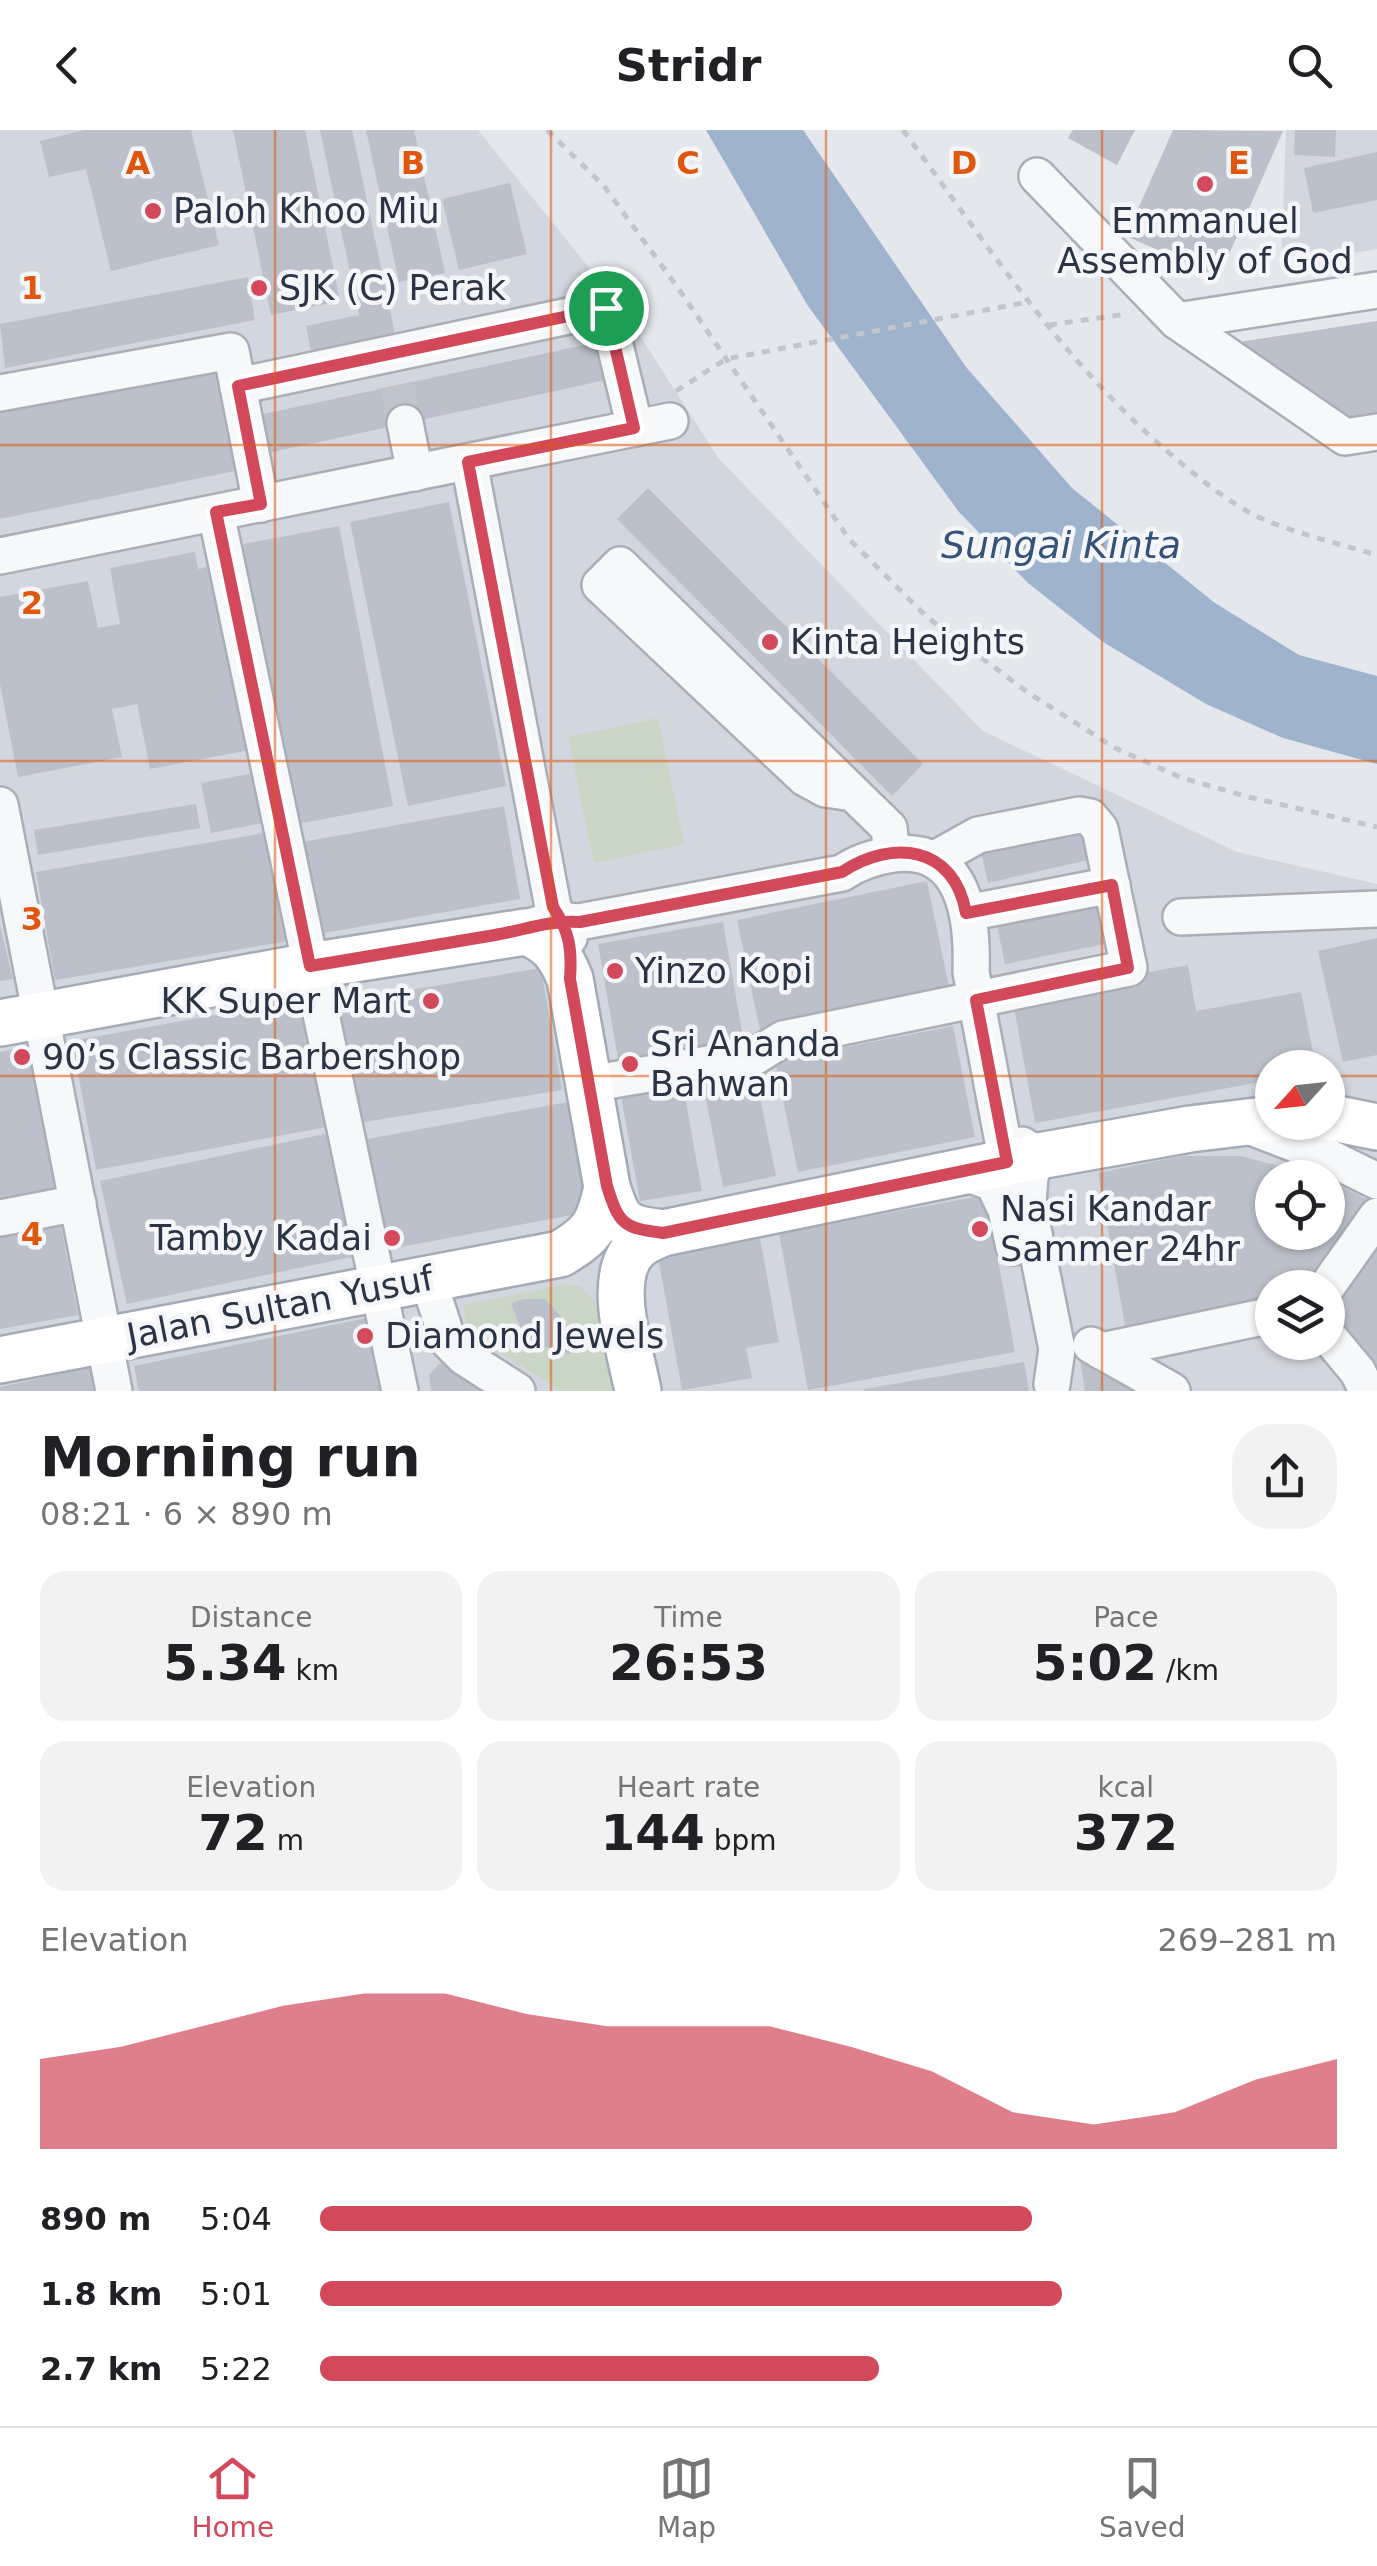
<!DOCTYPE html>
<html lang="en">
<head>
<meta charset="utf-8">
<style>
  :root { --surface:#fff; --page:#f2f2f2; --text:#202124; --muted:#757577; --line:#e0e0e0; --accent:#d1495b }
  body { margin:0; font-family:"DejaVu Sans",sans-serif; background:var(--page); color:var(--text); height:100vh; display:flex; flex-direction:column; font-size:38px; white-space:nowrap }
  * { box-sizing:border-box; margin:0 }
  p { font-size:32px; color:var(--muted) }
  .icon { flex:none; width:55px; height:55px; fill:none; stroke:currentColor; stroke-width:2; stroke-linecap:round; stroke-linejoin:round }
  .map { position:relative; height:1261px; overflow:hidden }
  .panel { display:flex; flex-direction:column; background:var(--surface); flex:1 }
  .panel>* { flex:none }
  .needle { width:65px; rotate:243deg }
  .buttons { position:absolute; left:1255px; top:920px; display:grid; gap:20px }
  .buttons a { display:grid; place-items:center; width:90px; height:90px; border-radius:50%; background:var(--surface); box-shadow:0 2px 8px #0004; font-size:50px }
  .pin { position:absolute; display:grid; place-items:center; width:85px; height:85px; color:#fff; margin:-42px; border:5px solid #fff; border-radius:50%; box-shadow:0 2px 10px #0007 }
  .round { display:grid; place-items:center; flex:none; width:105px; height:105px; border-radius:40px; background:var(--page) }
  .summary { display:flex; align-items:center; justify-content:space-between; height:170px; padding:0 40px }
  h1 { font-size:55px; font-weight:800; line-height:75px }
  .stats { display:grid; grid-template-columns:repeat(3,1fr); gap:15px; height:170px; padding:10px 40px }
  .stats div { display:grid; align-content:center; border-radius:25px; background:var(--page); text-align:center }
  .stats b { font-size:50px; font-weight:800 }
  .stats small { font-size:28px; font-weight:400 }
  .stats p { font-size:28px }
  .chart { height:280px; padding:20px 40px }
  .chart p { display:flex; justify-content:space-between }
  .chart svg { width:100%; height:180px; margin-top:10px; fill:var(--accent); opacity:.7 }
  ul { padding:0 40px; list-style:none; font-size:32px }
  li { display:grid; grid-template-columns:160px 120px 1fr; align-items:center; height:75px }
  li i { height:25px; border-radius:12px; background:var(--accent) }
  header { display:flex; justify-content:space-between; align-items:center; height:130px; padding:0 40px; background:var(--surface); font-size:45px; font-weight:800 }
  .dock { display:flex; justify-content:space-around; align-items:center; height:140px; border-top:2px solid var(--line); background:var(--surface); font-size:28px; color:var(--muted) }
  .dock a { display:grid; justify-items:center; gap:5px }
  .dock .active { color:var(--accent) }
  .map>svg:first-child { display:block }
  .built { fill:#d2d6de; fill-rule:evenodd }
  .green { fill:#c9d6c5 }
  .water { fill:#9fb4cc }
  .building { fill:#bbc0ca }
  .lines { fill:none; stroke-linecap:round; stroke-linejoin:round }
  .minor-tunnel { stroke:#bfc3cb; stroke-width:35; stroke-dasharray:35 18; stroke-linecap:butt }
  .minor-casing { stroke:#a9aeb7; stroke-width:40 }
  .major-casing { stroke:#a3abb8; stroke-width:50 }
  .path { stroke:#c2c5cb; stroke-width:5; stroke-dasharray:8 8; stroke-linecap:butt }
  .minor { stroke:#f7f8fa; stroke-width:35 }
  .major { stroke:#fff; stroke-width:45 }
  .route-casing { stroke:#fff; stroke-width:20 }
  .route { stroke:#d1495b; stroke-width:12 }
  .grid { fill:none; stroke:#df570f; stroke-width:2.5; stroke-opacity:0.55 }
  .poi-dot { fill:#d1495b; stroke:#f4f6f9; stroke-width:4 }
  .labels { text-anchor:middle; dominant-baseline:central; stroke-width:9; stroke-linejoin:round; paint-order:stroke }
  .poi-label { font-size:35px; fill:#2b3445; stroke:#f4f6f9; text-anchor:start }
  .street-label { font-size:35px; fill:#2b3445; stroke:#f4f6f9 }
  .water-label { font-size:38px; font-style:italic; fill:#34527a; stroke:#f4f6f9 }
  .grid-label { font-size:32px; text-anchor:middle; font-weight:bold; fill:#df570f; stroke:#f4f6f9; stroke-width:9; stroke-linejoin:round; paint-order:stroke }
</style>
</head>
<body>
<header><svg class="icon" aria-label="back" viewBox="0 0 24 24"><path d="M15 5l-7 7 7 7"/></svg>Stridr<svg class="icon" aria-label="search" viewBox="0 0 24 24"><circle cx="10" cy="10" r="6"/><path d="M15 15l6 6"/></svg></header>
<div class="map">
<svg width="1377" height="1261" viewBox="0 0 1377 1261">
  <rect width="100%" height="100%" fill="#e4e7ec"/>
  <!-- built -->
  <g class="built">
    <path d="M0,0h478l146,181 95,148 264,272 254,121 140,32v507h-1377zM1272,938h56v54h-56zM1272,1048h56v54h-56zM1272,1158h56v54h-56z"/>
    <polygon points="1286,0 1377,0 1377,119 1281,135"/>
  </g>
  <!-- green -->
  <g class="green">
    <polygon points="658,588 684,714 594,733 568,607"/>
    <polygon points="567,1154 581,1157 595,1172 614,1261 561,1261 468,1202 463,1175"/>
  </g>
  <!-- water -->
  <polygon class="water" points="706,0 803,0 966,237 1072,358 1215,473 1299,525 1377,546 1377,634 1283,608 1206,574 1103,512 1028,453 959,382 808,176"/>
  <!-- building -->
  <g class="building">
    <polygon points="84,0 191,0 219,115 111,141 86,39 49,47 40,11"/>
    <polygon points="233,0 305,0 340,171 271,185"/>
    <polygon points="320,0 352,0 399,223 315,240 306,196 359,185"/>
    <polygon points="366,0 414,0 445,143 399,152"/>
    <polygon points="1073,0 1135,0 1117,35 1068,8"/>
    <polygon points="1173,0 1283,1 1219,147 1126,106"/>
    <polygon points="1295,0 1336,0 1335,27 1294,25"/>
    <polygon points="1377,22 1377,70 1313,83 1304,38"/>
    <polygon points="510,53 527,124 459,140 442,69"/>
    <polygon points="248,147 255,190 5,238 0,194"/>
    <polygon points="1377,191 1377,284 1340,290 1232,213"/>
    <polygon points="598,212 606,250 268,323 259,285"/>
    <polygon points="214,237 235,341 0,389 0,281"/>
    <polygon points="648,358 923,634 892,666 617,389"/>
    <polygon points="449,372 506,656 408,676 350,392"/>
    <polygon points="339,396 393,676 297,694 243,414"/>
    <polygon points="195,422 198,439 218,434 254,619 150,639 137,574 112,579 122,627 18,647 0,554 0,467 88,451 98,498 120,494 110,438"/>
    <polygon points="258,642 268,692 211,703 201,653"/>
    <polygon points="196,674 200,698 38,725 34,700"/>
    <polygon points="504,676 520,769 318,804 302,712"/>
    <polygon points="1093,694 1101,727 988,753 981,720"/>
    <polygon points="270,702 289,811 55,850 36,742"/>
    <polygon points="927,751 951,867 761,905 737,790"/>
    <polygon points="1112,774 1120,811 1005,834 997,796"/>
    <polygon points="723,792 746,925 621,946 598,814"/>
    <polygon points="0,796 13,849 0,851"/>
    <polygon points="1377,808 1377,925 1343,932 1318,821"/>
    <polygon points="1188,835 1196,881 1301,862 1316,938 1272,938 1272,950 1035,993 1012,867"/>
    <polygon points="541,838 562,960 358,993 338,872"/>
    <polygon points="302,869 327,997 96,1040 72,911"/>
    <polygon points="953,896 975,1007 798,1042 775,931"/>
    <polygon points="31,915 64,1063 0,1078 0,922"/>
    <polygon points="754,938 776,1046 723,1057 702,949"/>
    <polygon points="682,950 702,1061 640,1071 620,961"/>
    <polygon points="567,972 588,1082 379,1121 357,1011"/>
    <polygon points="330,1003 356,1126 127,1174 100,1051"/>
    <polygon points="1182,1026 1241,1026 1321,1047 1272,1048 1272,1102 1328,1102 1328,1050 1366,1069 1316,1158 1272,1158 1272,1170 1126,1201 1098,1043"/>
    <polygon points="986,1065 1015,1222 808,1260 779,1103"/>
    <polygon points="59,1085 78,1185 0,1199 0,1096"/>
    <polygon points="1377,1103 1377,1261 1328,1193 1328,1179"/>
    <polygon points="760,1108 779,1212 746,1218 752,1248 682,1260 658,1127"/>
    <polygon points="523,1169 545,1169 564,1190 570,1211 570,1224 543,1216 529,1208 520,1196 511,1174"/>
    <polygon points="366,1188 381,1261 139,1261 134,1236"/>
    <polygon points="1079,1223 1145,1261 1085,1261"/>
    <polygon points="442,1231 490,1261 431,1261 429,1245"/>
    <polygon points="1024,1232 1029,1261 864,1261 864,1259"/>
    <polygon points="92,1237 97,1261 0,1261 0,1257"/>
  </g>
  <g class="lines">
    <!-- minor-tunnel -->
    <polyline class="minor-tunnel" points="397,255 405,293"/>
    <!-- minor casing -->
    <g class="minor-casing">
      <g id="minor">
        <polyline points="1037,46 1177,191 1345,307 1377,302"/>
        <polyline points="1177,191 1377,160"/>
        <polyline points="238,256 606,178 635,298"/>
        <polyline points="0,263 231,221 261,374"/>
        <polyline points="405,293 415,343"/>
        <polyline points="469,332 553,777 569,808"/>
        <polyline points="216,383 400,1261"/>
        <polyline points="0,426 670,291"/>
        <polyline points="853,663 825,659 805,648 600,455 620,435 853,663 889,698 892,724"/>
        <polyline points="0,675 114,1261"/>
        <polyline points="967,783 1112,755"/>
        <polyline points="1181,787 1377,779"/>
        <path d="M511,802l42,-12 26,2 263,-49c16,-11 32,-16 51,-19 72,-9 80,65 78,118l36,191"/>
        <polyline points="589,954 756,926 783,909 1129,838 1100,699 1090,687 1079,685 978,705 935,729"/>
        <polyline points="1238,992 1324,1025 1377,1051"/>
        <polyline points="1022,1015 1039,1026 1030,1046 1028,1074 1057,1219 1052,1254"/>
        <polyline points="960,1041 993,1053 1006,1080 1014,1117"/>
        <polyline points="0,1088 78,1073"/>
        <polyline points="428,1149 448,1211 464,1227 517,1261"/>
        <polyline points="1326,1158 1377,1086"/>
        <polyline points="1328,1206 1358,1242 1367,1261"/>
        <polyline points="1091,1215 1172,1261"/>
        <polyline points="1101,1221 1272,1185"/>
      </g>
    </g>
    <!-- major casing -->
    <g class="major-casing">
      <g id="major">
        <path d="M0,893l310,-57 215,-34c25,8 36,24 45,47l37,208c12,38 17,41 56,46"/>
        <polyline points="1328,987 1377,997"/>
        <path d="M0,1230l560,-106c34,-20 39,-30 47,-67"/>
        <path d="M638,1261c-7,-38 -33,-113 -2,-143 7,-7 18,-11 27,-15l376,-77 151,-27 82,-10"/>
      </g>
    </g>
    <!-- path -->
    <g class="path">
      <polyline points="547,0 604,56 678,158 849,409 927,487 1030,564 1115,618 1182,648 1249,667 1377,697"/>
      <path d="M903,0c85,116 165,240 277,332 22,19 48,39 74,53 38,18 83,28 123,40"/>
      <polyline points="1049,195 1127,184"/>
      <polyline points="676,261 726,229 1028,172"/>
    </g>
    <!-- minor -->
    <use href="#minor" class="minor"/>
    <!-- major -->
    <use href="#major" class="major"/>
  </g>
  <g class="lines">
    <!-- route casing -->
    <g class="route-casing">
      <path id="route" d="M606,178l28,120 -166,34 85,445c17,25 19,43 17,72l37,207c12,39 17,42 56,47l344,-71 -31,-162 152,-32 -16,-83 -146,28c-12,-68 -74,-74 -124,-41l-262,50c-32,-2 -55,8 -85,13 -61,10 -123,21 -185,31l-94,-454 45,-8 -23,-118 368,-78"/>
    </g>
    <!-- route -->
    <use href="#route" class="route"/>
  </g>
  <!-- grid -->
  <path class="grid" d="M275,0v1261M551,0v1261M826,0v1261M1102,0v1261M0,315h1377M0,631h1377M0,946h1272M1328,946h49"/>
  <!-- markers -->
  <g class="poi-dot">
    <circle cx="1205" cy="54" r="10"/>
    <circle cx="153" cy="81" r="10"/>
    <circle cx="259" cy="158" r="10"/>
    <circle cx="770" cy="512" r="10"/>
    <circle cx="615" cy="841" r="10"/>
    <circle cx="431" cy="871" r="10"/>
    <circle cx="22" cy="927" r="10"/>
    <circle cx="630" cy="934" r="10"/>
    <circle cx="980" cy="1099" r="10"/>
    <circle cx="392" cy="1108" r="10"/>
    <circle cx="365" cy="1206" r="10"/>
  </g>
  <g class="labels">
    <!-- poi labels -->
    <g class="poi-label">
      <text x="173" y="81">Paloh Khoo Miu</text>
      <text x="1205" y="91" text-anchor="middle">Emmanuel<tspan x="1205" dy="40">Assembly of God</tspan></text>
      <text x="279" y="158">SJK (C) Perak</text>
      <text x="790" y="512">Kinta Heights</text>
      <text x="635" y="841">Yinzo Kopi</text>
      <text x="411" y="871" text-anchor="end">KK Super Mart</text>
      <text x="650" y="914">Sri Ananda<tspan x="650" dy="40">Bahwan</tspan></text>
      <text x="42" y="927">90’s Classic Barbershop</text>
      <text x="1000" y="1079">Nasi Kandar<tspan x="1000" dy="40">Sammer 24hr</tspan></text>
      <text x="372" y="1108" text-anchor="end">Tamby Kadai</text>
      <text x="385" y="1206">Diamond Jewels</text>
    </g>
    <!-- street labels -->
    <g class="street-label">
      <text transform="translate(280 1177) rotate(-11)">Jalan Sultan Yusuf</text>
    </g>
    <!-- water labels -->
    <g class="water-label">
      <text x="1061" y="415">Sungai Kinta</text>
    </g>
  </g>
  <g class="grid-label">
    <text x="138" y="44">A</text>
    <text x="413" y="44">B</text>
    <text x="688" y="44">C</text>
    <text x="964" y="44">D</text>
    <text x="1239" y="44">E</text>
    <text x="32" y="169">1</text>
    <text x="32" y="484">2</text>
    <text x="32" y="800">3</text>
    <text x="32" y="1115">4</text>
  </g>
</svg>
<div class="buttons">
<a><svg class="needle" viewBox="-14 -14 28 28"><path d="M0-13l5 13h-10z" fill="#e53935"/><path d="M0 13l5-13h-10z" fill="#757577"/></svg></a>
<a><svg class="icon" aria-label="locate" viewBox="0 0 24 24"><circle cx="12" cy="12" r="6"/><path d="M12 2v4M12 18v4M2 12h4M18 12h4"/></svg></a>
<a><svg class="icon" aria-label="layers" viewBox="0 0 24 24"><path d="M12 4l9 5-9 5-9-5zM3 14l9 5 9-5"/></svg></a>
</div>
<div class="pin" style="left:606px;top:178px;background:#1e9e55"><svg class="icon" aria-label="arrive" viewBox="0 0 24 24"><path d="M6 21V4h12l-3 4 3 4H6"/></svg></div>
</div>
<section class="panel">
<div class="summary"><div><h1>Morning run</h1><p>08:21 · 6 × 890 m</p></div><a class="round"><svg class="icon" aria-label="share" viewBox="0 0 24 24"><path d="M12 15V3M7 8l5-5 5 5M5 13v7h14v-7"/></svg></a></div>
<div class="stats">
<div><p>Distance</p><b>5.34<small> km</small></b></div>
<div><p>Time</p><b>26:53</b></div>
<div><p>Pace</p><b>5:02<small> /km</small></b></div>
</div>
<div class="stats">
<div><p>Elevation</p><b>72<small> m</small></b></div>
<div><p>Heart rate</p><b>144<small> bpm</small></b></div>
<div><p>kcal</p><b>372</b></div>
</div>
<div class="chart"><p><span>Elevation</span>269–281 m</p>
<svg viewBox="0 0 160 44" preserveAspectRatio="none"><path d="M0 44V22L10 19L20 14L30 9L40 6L50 6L60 11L70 14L80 14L90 14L100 19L110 25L120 35L130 38L140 35L150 27L160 22V44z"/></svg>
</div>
<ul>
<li><b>890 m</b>5:04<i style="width:70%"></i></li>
<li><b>1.8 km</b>5:01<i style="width:73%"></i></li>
<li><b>2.7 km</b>5:22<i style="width:55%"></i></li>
</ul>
</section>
<nav class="dock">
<a class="active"><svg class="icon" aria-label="home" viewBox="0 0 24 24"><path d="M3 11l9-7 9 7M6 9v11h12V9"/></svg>Home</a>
<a><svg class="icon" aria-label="map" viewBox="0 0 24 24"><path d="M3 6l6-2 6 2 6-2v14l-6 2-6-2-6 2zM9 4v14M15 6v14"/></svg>Map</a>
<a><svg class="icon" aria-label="saved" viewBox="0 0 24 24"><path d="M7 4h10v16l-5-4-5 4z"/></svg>Saved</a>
</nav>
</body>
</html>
